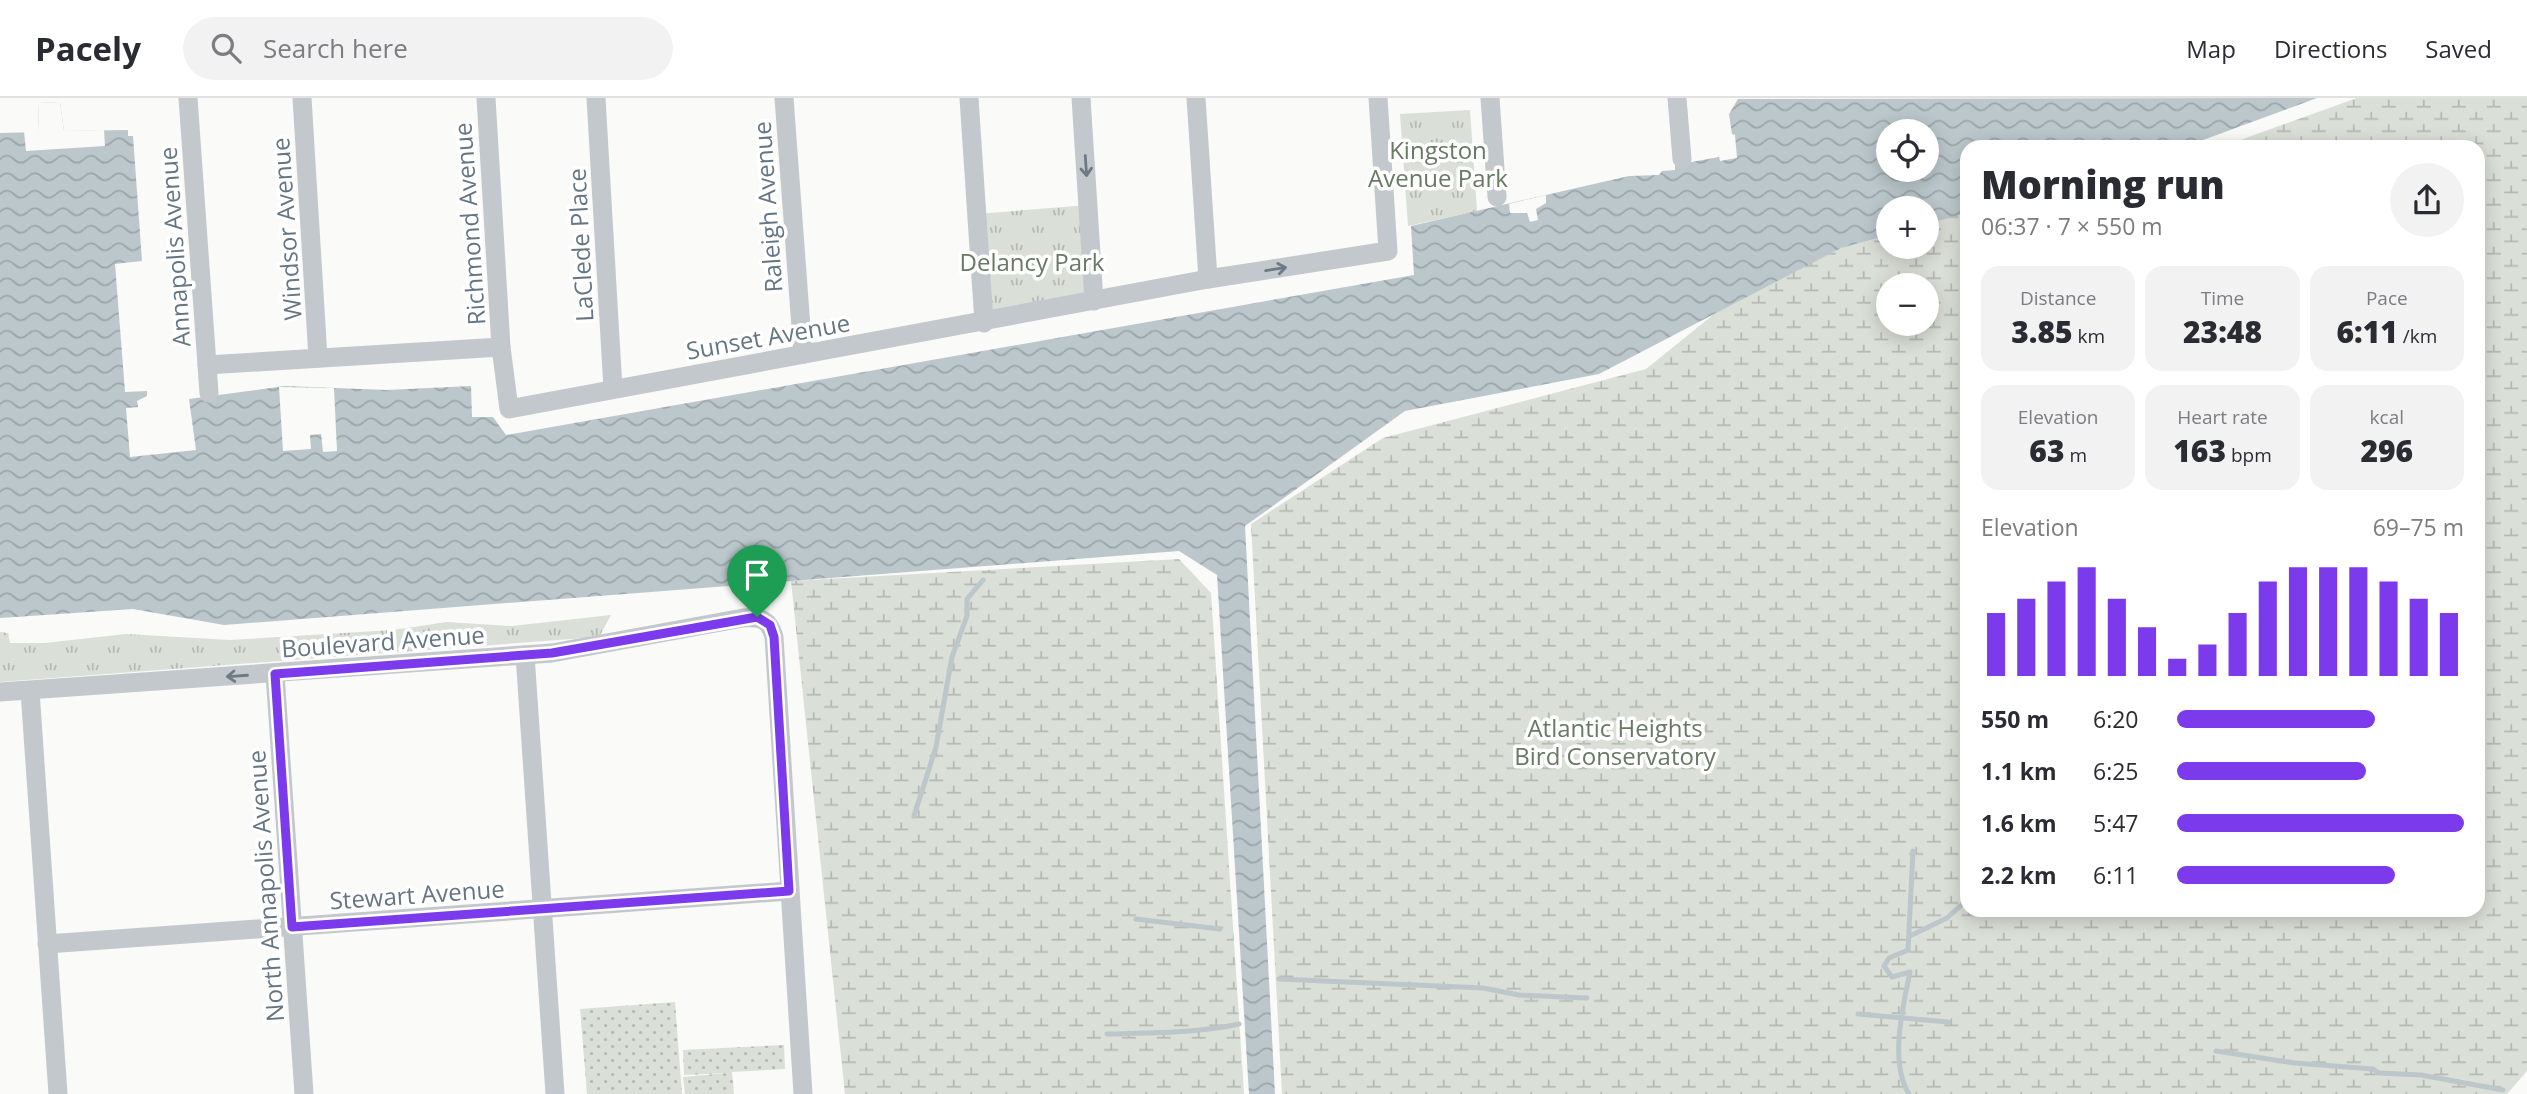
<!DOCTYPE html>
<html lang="en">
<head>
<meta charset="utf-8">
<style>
  :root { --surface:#fff; --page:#f2f2f3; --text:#2b2b33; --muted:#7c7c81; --line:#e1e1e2; --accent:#7c3aed }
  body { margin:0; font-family:"Open Sans",sans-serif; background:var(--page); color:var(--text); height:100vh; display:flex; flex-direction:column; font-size:26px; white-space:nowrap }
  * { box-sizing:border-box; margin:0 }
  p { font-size:23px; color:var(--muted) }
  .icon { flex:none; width:38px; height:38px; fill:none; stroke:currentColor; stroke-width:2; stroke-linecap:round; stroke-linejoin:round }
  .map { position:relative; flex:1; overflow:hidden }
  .side { position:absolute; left:1960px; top:42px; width:525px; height:777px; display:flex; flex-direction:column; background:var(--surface); border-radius:21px; box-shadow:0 4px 18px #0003 }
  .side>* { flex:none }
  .fabs { position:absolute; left:1876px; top:21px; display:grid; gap:14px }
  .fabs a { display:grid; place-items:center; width:63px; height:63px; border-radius:50%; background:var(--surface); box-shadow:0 4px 18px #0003; font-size:35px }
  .pin { position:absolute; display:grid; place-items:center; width:60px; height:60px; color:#fff; margin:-72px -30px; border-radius:50% 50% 50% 0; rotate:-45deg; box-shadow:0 0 7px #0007 }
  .pin .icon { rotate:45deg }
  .round { display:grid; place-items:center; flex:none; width:74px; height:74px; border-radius:37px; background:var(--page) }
  .summary { display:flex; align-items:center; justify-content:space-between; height:119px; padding:0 21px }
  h1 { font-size:38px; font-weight:800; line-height:52px }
  .stats { display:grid; grid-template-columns:repeat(3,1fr); gap:10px; height:119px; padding:7px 21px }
  .stats div { display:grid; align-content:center; border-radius:18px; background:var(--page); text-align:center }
  .stats b { font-size:30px; font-weight:800 }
  .stats small { font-size:19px; font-weight:400 }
  .stats p { font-size:19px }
  .chart { height:196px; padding:14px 21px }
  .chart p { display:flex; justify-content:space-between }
  .chart svg { width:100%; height:126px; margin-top:7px; stroke:var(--accent); stroke-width:6 }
  ul { padding:0 21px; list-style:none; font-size:23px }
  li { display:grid; grid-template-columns:112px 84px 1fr; align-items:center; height:52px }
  li i { height:18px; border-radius:9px; background:var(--accent) }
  header { display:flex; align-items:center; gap:42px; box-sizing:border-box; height:98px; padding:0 35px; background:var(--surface); border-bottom:2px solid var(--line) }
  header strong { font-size:33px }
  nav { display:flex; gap:38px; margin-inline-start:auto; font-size:24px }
  .search { width:490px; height:63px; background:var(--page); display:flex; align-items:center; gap:18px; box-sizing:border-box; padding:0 24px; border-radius:38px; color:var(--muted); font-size:26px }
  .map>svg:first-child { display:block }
  .grass { fill:url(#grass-dots) }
  .wetland { fill:url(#wetland-marsh); fill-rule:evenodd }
  .park { fill:url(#park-tufts) }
  .water { fill:url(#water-waves); fill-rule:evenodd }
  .pier { fill:#fafaf8 }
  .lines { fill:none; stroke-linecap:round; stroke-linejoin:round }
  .stream { stroke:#bbc7cb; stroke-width:5 }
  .street { stroke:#c3c8cc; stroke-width:19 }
  .oneway { stroke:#6a7a87 }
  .route-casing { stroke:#fff; stroke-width:14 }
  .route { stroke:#7c3aed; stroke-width:9 }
  .labels { text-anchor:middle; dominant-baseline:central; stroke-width:7; stroke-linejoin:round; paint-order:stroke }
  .park-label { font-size:24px; fill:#687a64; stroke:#fff }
  .street-label { font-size:24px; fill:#657683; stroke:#fff }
</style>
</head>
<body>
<header>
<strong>Pacely</strong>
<div class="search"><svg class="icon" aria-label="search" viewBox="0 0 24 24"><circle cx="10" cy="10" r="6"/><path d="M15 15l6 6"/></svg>Search here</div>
<nav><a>Map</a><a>Directions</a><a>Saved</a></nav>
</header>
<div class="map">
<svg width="2527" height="996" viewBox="0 0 2527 996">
  <defs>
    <pattern id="grass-dots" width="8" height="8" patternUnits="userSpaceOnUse" patternTransform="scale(1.75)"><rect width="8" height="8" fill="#dadfd7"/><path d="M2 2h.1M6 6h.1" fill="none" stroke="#b4b9b4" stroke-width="1.8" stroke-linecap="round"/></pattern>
    <pattern id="wetland-marsh" width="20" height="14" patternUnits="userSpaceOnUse" patternTransform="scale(1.75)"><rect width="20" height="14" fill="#dadfd7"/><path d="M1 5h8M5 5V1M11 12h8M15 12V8" fill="none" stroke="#b4b9b4"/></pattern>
    <pattern id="park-tufts" width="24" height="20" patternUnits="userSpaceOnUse" patternTransform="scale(1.75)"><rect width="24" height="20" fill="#dadfd7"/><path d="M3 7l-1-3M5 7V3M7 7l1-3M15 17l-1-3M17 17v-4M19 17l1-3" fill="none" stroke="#b4b9b4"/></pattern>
    <pattern id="water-waves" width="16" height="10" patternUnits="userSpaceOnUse" patternTransform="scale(1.75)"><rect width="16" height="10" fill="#bbc7cb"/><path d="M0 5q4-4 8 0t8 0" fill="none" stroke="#9ca6aa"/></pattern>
  </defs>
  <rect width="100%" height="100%" fill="#fafaf8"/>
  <!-- grass -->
  <g class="grass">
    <polygon points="675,904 682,996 587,996 580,911"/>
    <polygon points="784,947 785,971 732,974 734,996 685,996 683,979 727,975 684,977 683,952"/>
  </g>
  <!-- wetland -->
  <g class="wetland">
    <path d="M2357,0h170v973l-20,23h-1225l-31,-570 132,-86 263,-69 155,-125 87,-34v37h39v-39l40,-29v731h511v-763h-257zM1888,187h39v39h-39z"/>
    <polygon points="1179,461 1211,495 1244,996 845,996 791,483"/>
  </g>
  <!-- park -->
  <g class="park">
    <polygon points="1470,12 1477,113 1408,128 1400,16"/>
    <polygon points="1088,107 1094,203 984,225 977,116"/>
    <polygon points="611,517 599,539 0,584 0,534 8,535 10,545 45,545 126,536 230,542 393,532 447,524 512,528"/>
  </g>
  <!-- water -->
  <path class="water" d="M2317,0l-133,49h-217v66l-40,11v-16h-39v27l-47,13 -242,126 -194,37 -160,115 30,568h-26l-32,-519 -38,-24 -955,74 -91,-16 -133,9v-485l39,-1 -1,-29 22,-1 4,29 64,-1v6h5l9,125 -27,3 10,128 22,-1v5l-10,5 1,6 -12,1 4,49 66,-7 -7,-51 96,-13 102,4 84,-4 1,31h21l13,18 908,-160 -3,-49 218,-50 30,-1 3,-4 13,-1v-5l44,-8 1,4 17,-3 -2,-23 -3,-1 -3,-20 9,-15zM1888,33h39v39h-39z"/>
  <!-- pier -->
  <g class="pier">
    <polygon points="60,4 64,33 104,32 105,48 26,53 24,34 39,34 38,5"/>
    <polygon points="1546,97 1546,105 1536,111 1538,122 1530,124 1527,115 1510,115 1509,106"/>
    <polygon points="279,289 334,290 337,353 323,354 321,336 310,337 311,351 283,353"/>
  </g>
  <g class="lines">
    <!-- stream -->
    <g class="stream">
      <polyline points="914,718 936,649 952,559 967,518 967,501 983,482"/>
      <polyline points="1136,821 1220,831"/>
      <polyline points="1910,838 1947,820 1967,802"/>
      <polyline points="1279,881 1483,890 1519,897 1587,900"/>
      <polyline points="1858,916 1948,924"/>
      <path d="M1107,936c43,-1 92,-1 132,-10"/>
      <polyline points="2216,953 2295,965 2373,971 2379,975 2421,977 2503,992"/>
      <path d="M1909,996c-20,-32 -6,-87 1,-122l-18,5 -8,-11 5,-8 19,-8 5,-99"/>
    </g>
    <!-- street -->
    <g class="street">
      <polyline points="188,0 209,295"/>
      <polyline points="302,0 318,260"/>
      <polyline points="486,0 501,249 509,311 1208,181 1388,153 1378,0"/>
      <polyline points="596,0 613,291"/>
      <polyline points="784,0 803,256"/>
      <polyline points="969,0 984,225"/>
      <polyline points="1081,0 1094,203"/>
      <polyline points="1196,0 1208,181"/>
      <polyline points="1490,0 1497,99"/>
      <polyline points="1677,0 1682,61"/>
      <polyline points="207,267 501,249"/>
      <polyline points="525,557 555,996"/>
      <polyline points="275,576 304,996"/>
      <polyline points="30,593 58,996"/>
      <path d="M0,594l552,-39 191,-35c18,-1 26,1 31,19l29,457"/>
      <polyline points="47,846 789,793"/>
    </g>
  </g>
  <!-- one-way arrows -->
  <defs><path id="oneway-shaft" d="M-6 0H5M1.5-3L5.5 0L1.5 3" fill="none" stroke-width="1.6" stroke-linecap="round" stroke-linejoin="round" transform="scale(1.75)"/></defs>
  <g class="oneway">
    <use href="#oneway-shaft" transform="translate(1086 68) rotate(86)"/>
    <use href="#oneway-shaft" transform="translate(1276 171) rotate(-9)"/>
    <use href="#oneway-shaft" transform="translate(237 578) rotate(176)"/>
  </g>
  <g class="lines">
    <!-- route casing -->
    <g class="route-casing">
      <polygon id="route" points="757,519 770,527 774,539 789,793 292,829 275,576 552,555"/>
    </g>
    <!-- route -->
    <use href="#route" class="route"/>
  </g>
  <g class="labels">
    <!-- park labels -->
    <g class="park-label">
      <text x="1438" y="51">Kingston<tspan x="1438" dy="28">Avenue Park</tspan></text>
      <text x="1032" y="163">Delancy Park</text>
      <text x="1615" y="629">Atlantic Heights<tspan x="1615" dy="28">Bird Conservatory</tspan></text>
    </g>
    <!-- street labels -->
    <g class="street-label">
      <text transform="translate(767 109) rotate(-94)">Raleigh Avenue</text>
      <text transform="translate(469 126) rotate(-94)">Richmond Avenue</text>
      <text transform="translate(286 131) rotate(-94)">Windsor Avenue</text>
      <text transform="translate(580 147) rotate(-93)">LaClede Place</text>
      <text transform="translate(174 149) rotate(-94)">Annapolis Avenue</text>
      <text transform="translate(768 238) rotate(-10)">Sunset Avenue</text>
      <text transform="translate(383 543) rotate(-4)">Boulevard Avenue</text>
      <text transform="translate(265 788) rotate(-94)">North Annapolis Avenue</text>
      <text transform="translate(417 796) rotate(-4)">Stewart Avenue</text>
    </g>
  </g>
</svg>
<div class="fabs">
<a><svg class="icon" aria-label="locate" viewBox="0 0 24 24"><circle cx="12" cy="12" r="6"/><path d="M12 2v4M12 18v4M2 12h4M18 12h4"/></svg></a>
<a>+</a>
<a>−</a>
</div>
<div class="pin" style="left:757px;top:519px;background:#1e9e55"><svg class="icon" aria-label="arrive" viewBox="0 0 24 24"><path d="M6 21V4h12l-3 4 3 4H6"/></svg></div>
<section class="side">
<div class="summary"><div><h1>Morning run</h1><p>06:37 · 7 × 550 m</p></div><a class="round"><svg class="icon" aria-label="share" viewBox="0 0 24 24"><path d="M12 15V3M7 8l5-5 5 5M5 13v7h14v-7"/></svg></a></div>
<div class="stats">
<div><p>Distance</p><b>3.85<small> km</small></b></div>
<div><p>Time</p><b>23:48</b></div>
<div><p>Pace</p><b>6:11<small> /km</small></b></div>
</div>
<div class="stats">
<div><p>Elevation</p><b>63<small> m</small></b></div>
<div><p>Heart rate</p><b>163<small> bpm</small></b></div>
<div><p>kcal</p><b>296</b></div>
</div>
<div class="chart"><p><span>Elevation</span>69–75 m</p>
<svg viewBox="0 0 160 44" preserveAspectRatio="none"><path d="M5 44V22M15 44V17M25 44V11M35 44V6M45 44V17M55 44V27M65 44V38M75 44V33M85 44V22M95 44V11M105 44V6M115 44V6M125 44V6M135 44V11M145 44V17M155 44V22"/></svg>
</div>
<ul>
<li><b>550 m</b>6:20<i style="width:69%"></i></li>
<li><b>1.1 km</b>6:25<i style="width:66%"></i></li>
<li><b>1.6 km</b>5:47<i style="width:100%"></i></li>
<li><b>2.2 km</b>6:11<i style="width:76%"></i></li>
</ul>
</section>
</div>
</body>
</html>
